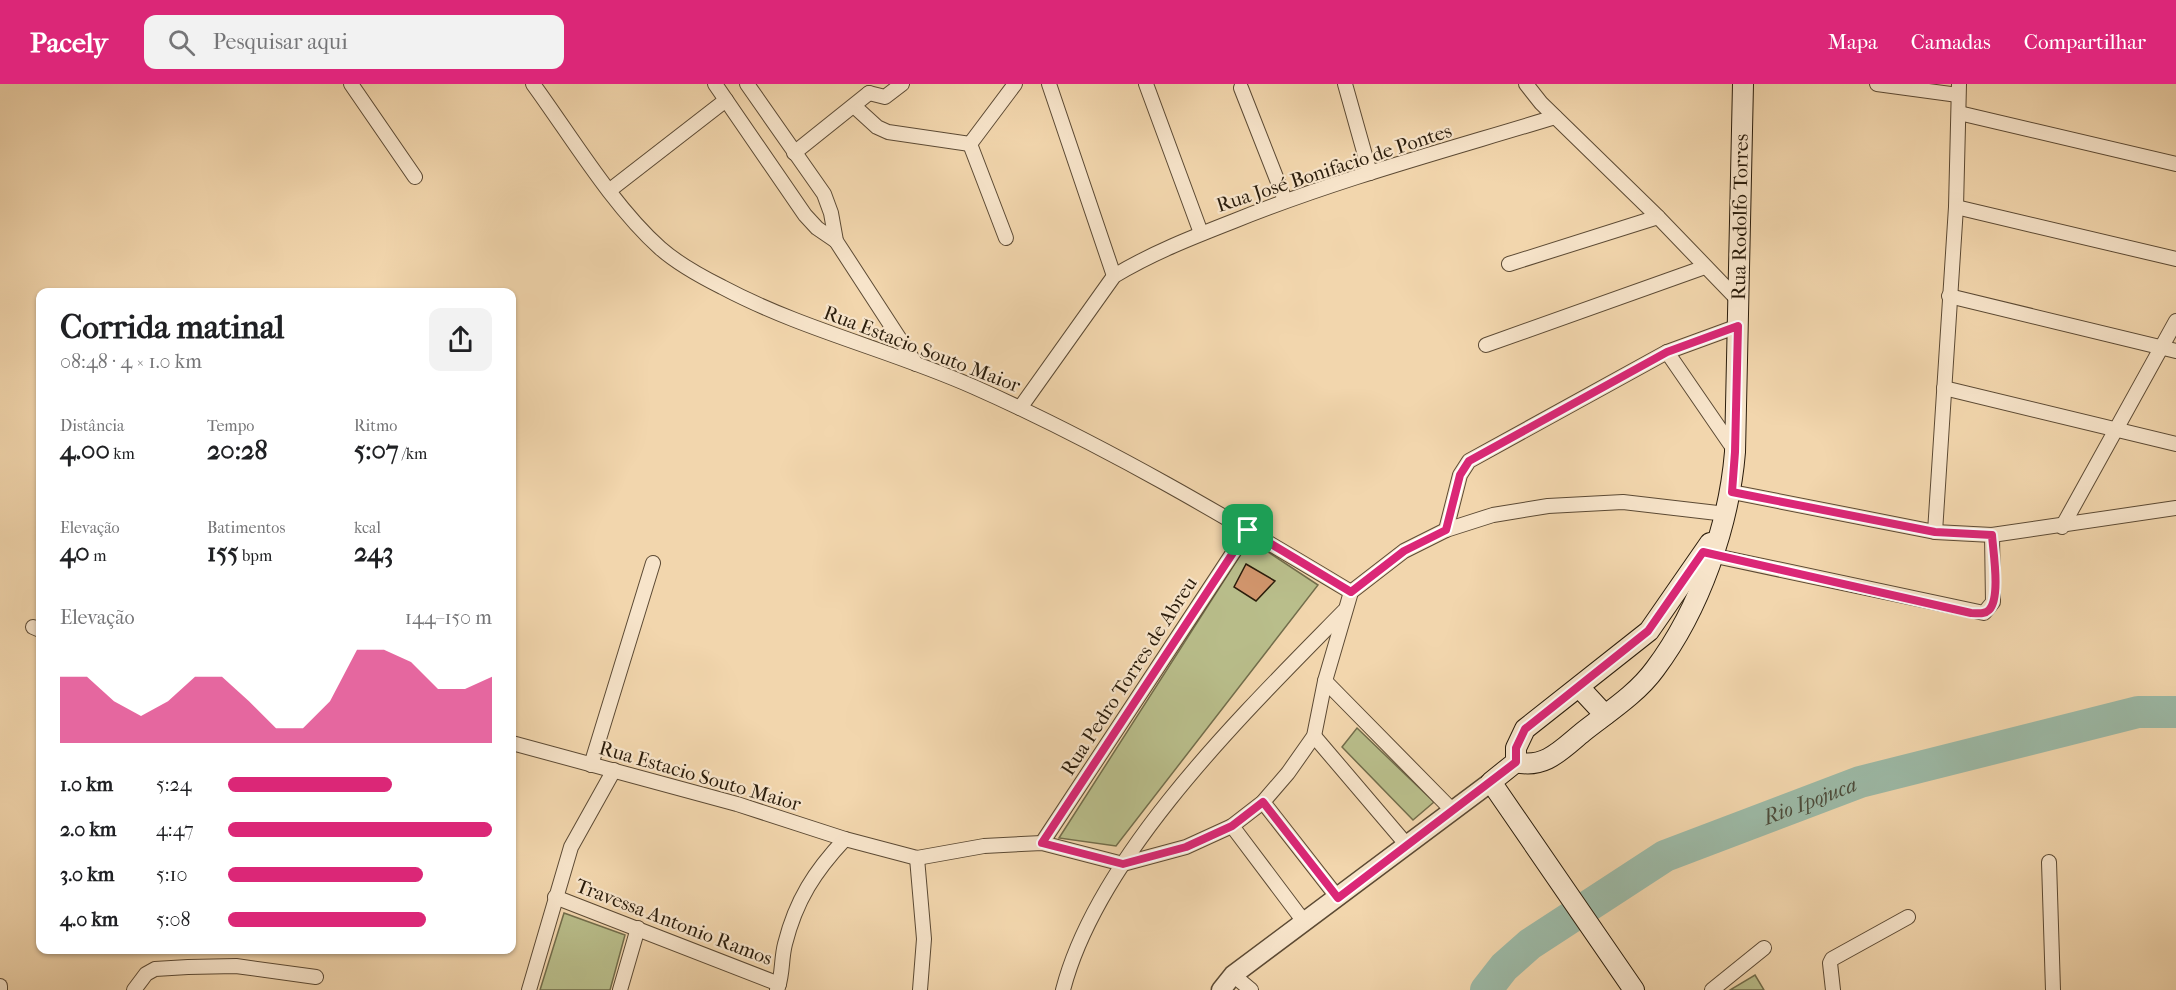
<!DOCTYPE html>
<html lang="pt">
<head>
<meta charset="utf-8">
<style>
  :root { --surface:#fff; --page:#f2f2f2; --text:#202124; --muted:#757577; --accent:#db2777 }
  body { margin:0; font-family:"IM FELL French Canon",serif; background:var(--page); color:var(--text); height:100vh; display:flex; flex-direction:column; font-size:22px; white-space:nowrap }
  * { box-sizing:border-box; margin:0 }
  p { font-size:20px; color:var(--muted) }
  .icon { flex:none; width:33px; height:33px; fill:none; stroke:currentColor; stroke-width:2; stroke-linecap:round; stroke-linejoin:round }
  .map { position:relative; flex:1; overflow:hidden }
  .details { position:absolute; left:36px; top:204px; width:480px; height:666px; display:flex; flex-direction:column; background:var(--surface); border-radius:12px; box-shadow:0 2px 4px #0004 }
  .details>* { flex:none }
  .pin { position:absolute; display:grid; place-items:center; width:51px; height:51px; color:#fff; margin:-26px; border-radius:12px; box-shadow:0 3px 9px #0006 }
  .round { display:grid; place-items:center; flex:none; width:63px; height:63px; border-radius:12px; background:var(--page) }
  .overview { display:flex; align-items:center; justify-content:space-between; height:102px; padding:0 24px }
  h1 { font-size:33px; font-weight:700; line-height:45px }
  .stats { display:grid; grid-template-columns:repeat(3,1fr); gap:9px; height:102px; padding:6px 24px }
  .stats div { display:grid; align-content:center }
  .stats b { font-size:26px; font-weight:700 }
  .stats small { font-size:16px; font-weight:400 }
  .stats p { font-size:16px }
  .chart { height:168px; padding:12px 24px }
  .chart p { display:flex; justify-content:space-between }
  .chart svg { width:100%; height:108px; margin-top:6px; fill:var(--accent); opacity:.7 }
  ul { padding:0 24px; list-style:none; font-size:20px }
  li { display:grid; grid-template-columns:96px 72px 1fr; align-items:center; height:45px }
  li i { height:15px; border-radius:8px; background:var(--accent) }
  header { display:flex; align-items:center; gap:36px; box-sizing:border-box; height:84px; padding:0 30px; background:var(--accent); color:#fff }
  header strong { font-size:28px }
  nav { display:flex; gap:33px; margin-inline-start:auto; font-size:21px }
  .search { width:420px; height:54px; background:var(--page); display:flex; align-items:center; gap:15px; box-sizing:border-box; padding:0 21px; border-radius:12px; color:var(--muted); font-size:22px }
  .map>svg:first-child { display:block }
  .green { fill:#b9be8b; stroke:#726d4b; stroke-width:1.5 }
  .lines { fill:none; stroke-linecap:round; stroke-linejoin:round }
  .river { stroke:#9cb9a6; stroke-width:32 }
  .building { fill:#d1956c; stroke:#2a1c0b; stroke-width:1.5 }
  .minor-casing { stroke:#5c4a34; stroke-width:16 }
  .tertiary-casing { stroke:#5c4a34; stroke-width:21 }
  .secondary-casing { stroke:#2a1c0b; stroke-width:22 }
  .minor { stroke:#f7e4ca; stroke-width:14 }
  .tertiary { stroke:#f7e4ca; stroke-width:18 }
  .secondary { stroke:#f7e4ca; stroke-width:20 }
  .route-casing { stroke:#fff; stroke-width:12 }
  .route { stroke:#db2777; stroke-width:8 }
  .labels { text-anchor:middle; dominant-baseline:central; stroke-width:4.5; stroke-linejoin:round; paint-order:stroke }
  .street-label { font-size:20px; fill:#2a1c0b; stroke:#f7e4ca }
  .water-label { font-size:21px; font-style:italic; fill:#4c4b3a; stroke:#f7e4ca }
</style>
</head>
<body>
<header>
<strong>Pacely</strong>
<div class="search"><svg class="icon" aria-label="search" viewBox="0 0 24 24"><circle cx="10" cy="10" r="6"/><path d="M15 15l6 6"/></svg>Pesquisar aqui</div>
<nav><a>Mapa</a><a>Camadas</a><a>Compartilhar</a></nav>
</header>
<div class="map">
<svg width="2176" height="906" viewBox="0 0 2176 906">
  <rect width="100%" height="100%" fill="#f2d6ad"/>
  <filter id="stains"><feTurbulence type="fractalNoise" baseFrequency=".00333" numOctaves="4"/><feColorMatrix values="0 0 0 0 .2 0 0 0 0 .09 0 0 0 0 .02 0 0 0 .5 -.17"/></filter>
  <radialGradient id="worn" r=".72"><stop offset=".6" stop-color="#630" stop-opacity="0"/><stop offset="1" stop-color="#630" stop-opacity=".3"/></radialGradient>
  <!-- green -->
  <g class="green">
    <polygon points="1250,456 1318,501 1116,762 1059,754"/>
    <polygon points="1357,644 1434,718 1413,736 1342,663"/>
    <polygon points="564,829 625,851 610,906 540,906"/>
    <polygon points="1755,891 1764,906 1730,906"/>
  </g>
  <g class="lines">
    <!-- river -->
    <path class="river" id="s1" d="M1486,906l18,-23 26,-23 135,-88 195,-74 278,-70h38"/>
  </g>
  <!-- building -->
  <polygon class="building" points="1246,480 1275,497 1256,517 1234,503"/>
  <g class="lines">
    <!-- minor casing -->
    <g class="minor-casing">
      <g id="minor">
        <polyline points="351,0 415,93"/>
        <path d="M533,0c38,52 79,121 127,164 18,16 40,28 62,39 81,43 169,63 252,100 131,58 254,131 377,205"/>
        <polyline points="715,0 805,131 817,144 836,157"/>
        <polyline points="747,0 824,110 831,129 836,157 916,280"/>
        <polyline points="1049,0 1114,192"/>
        <polyline points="1146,0 1201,149"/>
        <polyline points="1345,0 1370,89"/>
        <polyline points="1526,0 1541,19 1658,133 1738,216"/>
        <polyline points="1877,0 1958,11"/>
        <polyline points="1241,4 1285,116"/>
        <polyline points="869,9 885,13 902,0"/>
        <polyline points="854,22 877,43 888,48 970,60 1015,0"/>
        <polyline points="1959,29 2176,80"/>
        <polyline points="970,60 1006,154"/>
        <polyline points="794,69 869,9"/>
        <polyline points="610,106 726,16"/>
        <polyline points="1956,123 2176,175"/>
        <polyline points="1509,180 1658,133"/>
        <polyline points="1949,212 2176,267"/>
        <polyline points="1486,261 1705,183"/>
        <polyline points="1667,268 1735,367"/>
        <polyline points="1944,304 2176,360"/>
        <path d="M1020,324l94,-132c38,-23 79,-39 120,-55 104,-42 213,-71 321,-104"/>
        <polyline points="1732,408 1935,448 1992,451 2176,424"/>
        <polyline points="2062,443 2176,237"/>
        <polyline points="1446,446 1460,391 1469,377 1667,268 1738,242"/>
        <polyline points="1935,448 1956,123 1959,0"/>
        <polyline points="1706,470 1984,529 1993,518 1992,451"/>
        <polyline points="33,543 40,546"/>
        <polyline points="1325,597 1453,727"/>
        <polyline points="1314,652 1406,760"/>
        <polyline points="512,659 737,720 845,755 917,774 984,762 1042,759 1123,780"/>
        <polyline points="591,681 653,479"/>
        <polyline points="1263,718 1338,814"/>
        <polyline points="1232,742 1305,839"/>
        <polyline points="1042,759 1248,446"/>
        <polyline points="917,774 924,855 920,906"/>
        <polyline points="2049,778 2053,906"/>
        <polyline points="1123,780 1186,763 1232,742 1263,718 1288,689 1314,652 1325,597 1351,508 1404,467 1446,446 1493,431 1548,422 1623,418 1726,430"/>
        <polyline points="555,813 779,900"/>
        <polyline points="1233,891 1251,906"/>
        <polyline points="0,902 0,906"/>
        <polyline points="134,906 146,890 155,885 188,883 236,882 316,893"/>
        <polyline points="529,906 571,763 614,686"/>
        <polyline points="620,906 638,844"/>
        <path d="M777,906c6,-14 4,-31 8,-46 11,-44 30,-73 60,-105"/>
        <path d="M1063,906c35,-136 184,-280 281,-379"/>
        <polyline points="1712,906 1764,864"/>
        <polyline points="1833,906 1830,879 1832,875 1908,833"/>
      </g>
    </g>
    <!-- tertiary casing -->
    <g class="tertiary-casing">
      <polyline id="tertiary" points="1221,906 1233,891 1491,698"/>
    </g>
    <!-- secondary casing -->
    <g class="secondary-casing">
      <g id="secondary">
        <polyline points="1579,603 1605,631"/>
        <path d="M1516,678c29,7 45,-12 67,-30 24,-19 54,-38 72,-63 45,-60 74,-144 80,-217l8,-368"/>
        <polyline points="1634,906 1491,698 1516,678 1516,664 1525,645 1649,547 1710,459"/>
      </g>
    </g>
    <!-- minor -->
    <use href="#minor" class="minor"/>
    <!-- tertiary -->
    <use href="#tertiary" class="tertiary"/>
    <!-- secondary -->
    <use href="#secondary" class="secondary"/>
  </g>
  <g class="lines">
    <!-- route casing -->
    <g class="route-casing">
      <path id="route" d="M1738,242l-3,126 -3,40 203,40 57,3c1,16 9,63 -3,75 -5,5 -11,3 -18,3l-268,-61 -55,79 -123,98 -9,19v14l-178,136 -75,-96 -31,24 -46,21 -63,17 -81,-21 206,-313 103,62 53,-41 42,-21 14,-55 9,-14 198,-109z"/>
    </g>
    <!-- route -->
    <use href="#route" class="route"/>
  </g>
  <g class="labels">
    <!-- street labels -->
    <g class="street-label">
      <text transform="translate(1334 84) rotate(-18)">Rua José Bonifacio de Pontes</text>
      <text transform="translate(1740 133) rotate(-89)">Rua Rodolfo Torres</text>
      <text transform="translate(922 265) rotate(21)">Rua Estacio Souto Maior</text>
      <text transform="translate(1129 592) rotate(-57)">Rua Pedro Torres de Abreu</text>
      <text transform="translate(700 692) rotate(16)">Rua Estacio Souto Maior</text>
      <text transform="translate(674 838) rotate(21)">Travessa Antonio Ramos</text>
    </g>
    <!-- water labels -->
    <g class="water-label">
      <text stroke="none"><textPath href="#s1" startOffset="380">Rio Ipojuca</textPath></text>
    </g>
  </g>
  <rect width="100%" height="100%" filter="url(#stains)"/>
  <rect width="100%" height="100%" fill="url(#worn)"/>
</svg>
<div class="pin" style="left:1248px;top:446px;background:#1e9e55"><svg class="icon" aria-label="arrive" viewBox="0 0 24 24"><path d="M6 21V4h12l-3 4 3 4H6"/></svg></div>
<section class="details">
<div class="overview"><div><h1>Corrida matinal</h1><p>08:48 · 4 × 1.0 km</p></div><a class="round"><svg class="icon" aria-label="share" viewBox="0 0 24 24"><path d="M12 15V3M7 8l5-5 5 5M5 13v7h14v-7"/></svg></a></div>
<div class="stats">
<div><p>Distância</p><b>4.00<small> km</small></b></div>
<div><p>Tempo</p><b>20:28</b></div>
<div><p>Ritmo</p><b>5:07<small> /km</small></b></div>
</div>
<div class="stats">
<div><p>Elevação</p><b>40<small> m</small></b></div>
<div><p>Batimentos</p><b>155<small> bpm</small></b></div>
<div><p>kcal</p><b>243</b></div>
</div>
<div class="chart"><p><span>Elevação</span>144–150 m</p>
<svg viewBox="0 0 160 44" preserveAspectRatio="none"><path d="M0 44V17L10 17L20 27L30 33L40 27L50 17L60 17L70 27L80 38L90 38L100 27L110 6L120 6L130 11L140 22L150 22L160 17V44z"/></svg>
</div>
<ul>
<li><b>1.0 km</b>5:24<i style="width:62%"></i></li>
<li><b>2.0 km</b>4:47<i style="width:100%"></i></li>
<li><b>3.0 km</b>5:10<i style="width:74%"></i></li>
<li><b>4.0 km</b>5:08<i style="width:75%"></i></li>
</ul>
</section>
</div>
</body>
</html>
